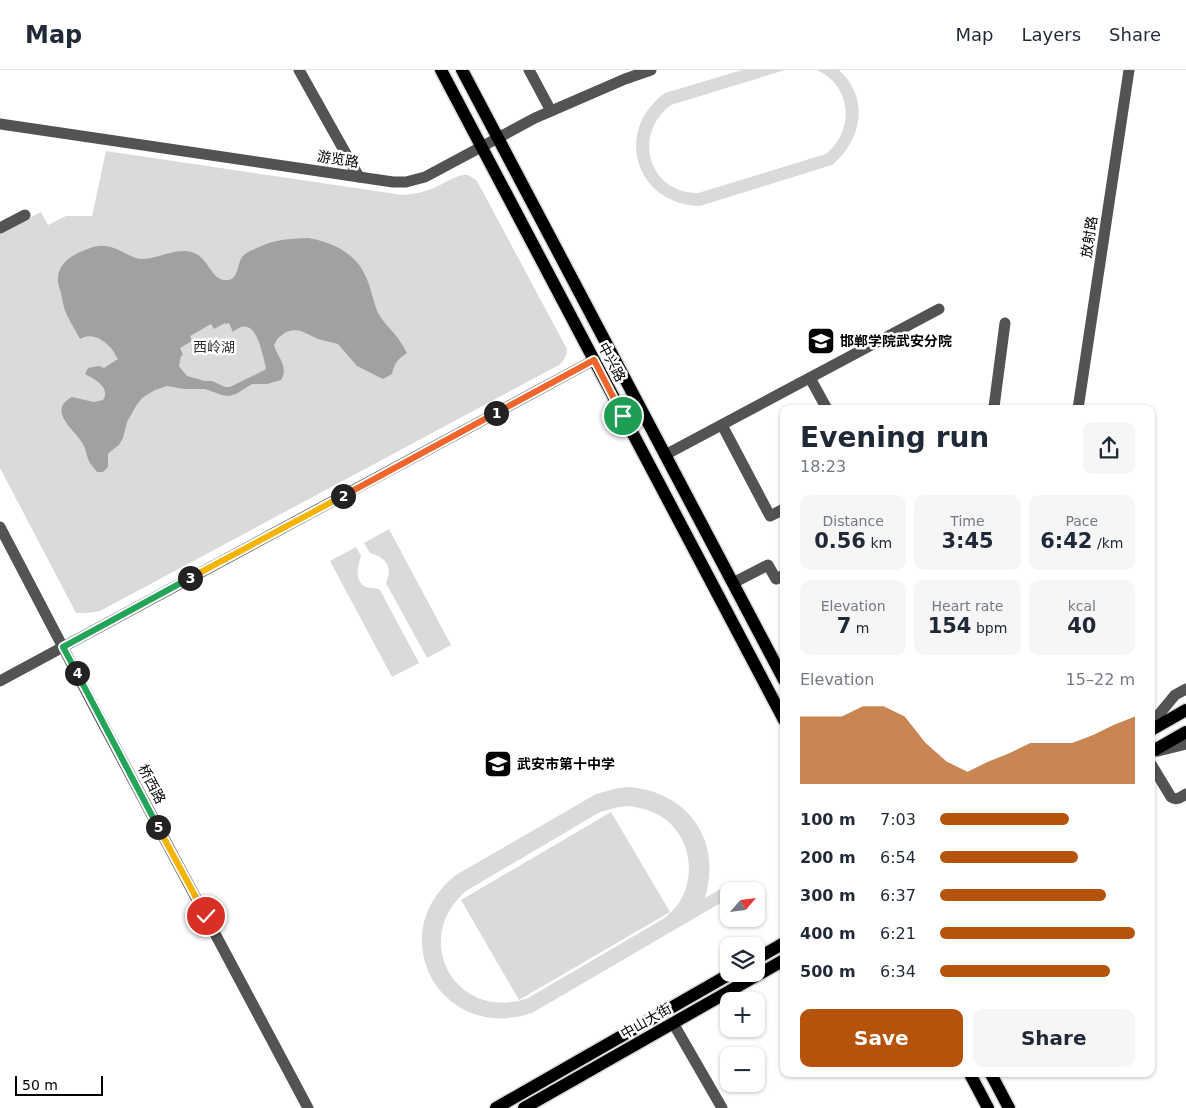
<!DOCTYPE html>
<html lang="en">
<head>
<meta charset="utf-8">
<style>
  :root { --surface:#fff; --page:#f6f6f7; --text:#1f2937; --muted:#747a83; --line:#e0e1e3; --accent:#b45309 }
  body { margin:0; font-family:"DejaVu Sans","Noto Sans SC",sans-serif; background:var(--page); color:var(--text); height:100vh; display:flex; flex-direction:column; font-size:19px; white-space:nowrap }
  * { box-sizing:border-box; margin:0 }
  p { font-size:16px; color:var(--muted) }
  .icon { flex:none; width:28px; height:28px; fill:none; stroke:currentColor; stroke-width:2; stroke-linecap:round; stroke-linejoin:round }
  .map { position:relative; flex:1; overflow:hidden }
  .sheet { position:absolute; left:780px; top:335px; width:375px; height:672px; display:flex; flex-direction:column; background:var(--surface); border-radius:10px; box-shadow:0 1px 4px #0004 }
  .sheet>* { flex:none }
  .needle { width:32px; rotate:62deg }
  .fabs { position:absolute; left:720px; top:812px; display:grid; gap:10px }
  .fabs a { display:grid; place-items:center; width:45px; height:45px; border-radius:10px; background:var(--surface); box-shadow:0 1px 4px #0004; font-size:25px }
  .scale { position:absolute; left:15px; bottom:12px; width:88px; box-sizing:border-box; padding-left:5px; border:2px solid #000; border-top:0; font-size:14px; line-height:18px; white-space:nowrap; color:#000; -webkit-text-stroke:4px #fff; paint-order:stroke }
  .pin { position:absolute; display:grid; place-items:center; width:42px; height:42px; color:#fff; margin:-21px; border:2px solid #fff; border-radius:50%; box-shadow:0 1px 5px #0007 }
  .km { position:absolute; width:25px; height:25px; margin:-12px; border-radius:50%; background:#222; color:#fff; font-size:14px; line-height:25px; text-align:center }
  .round { display:grid; place-items:center; flex:none; width:52px; height:52px; border-radius:10px; background:var(--page) }
  .summary { display:flex; align-items:center; justify-content:space-between; height:85px; padding:0 20px }
  h1 { font-size:28px; font-weight:800; line-height:38px }
  .stats { display:grid; grid-template-columns:repeat(3,1fr); gap:8px; height:85px; padding:5px 20px }
  .stats div { display:grid; align-content:center; border-radius:10px; background:var(--page); text-align:center }
  .stats b { font-size:21px; font-weight:800 }
  .stats small { font-size:14px; font-weight:400 }
  .stats p { font-size:14px }
  .chart { height:140px; padding:10px 20px }
  .chart p { display:flex; justify-content:space-between }
  .chart svg { width:100%; height:90px; margin-top:5px; fill:var(--accent); opacity:.7 }
  .button { display:flex; gap:10px; margin-top:auto; padding:10px 20px }
  .button a { flex:1; height:58px; border-radius:10px; background:var(--accent); color:#fff; font-size:20px; font-weight:800; line-height:58px; text-align:center }
  .button a+a { background:var(--page); color:var(--text) }
  ul { padding:0 20px; list-style:none; font-size:16px }
  li { display:grid; grid-template-columns:80px 60px 1fr; align-items:center; height:38px }
  li i { height:12px; border-radius:6px; background:var(--accent) }
  header { display:flex; align-items:center; gap:30px; box-sizing:border-box; height:70px; padding:0 25px; background:var(--surface); border-bottom:1px solid var(--line) }
  header strong { font-size:24px }
  nav { display:flex; gap:28px; margin-inline-start:auto; font-size:18px }
  .map>svg:first-child { display:block }
  .green { fill:#dadada; fill-rule:evenodd }
  .water { fill:#a1a1a1; fill-rule:evenodd }
  .lines { fill:none; stroke-linecap:round; stroke-linejoin:round }
  .major-casing { stroke:#dbdbdb; stroke-width:15 }
  .minor { stroke:#535353; stroke-width:11 }
  .major { stroke:#000; stroke-width:12 }
  .split-1-casing { stroke:#fff; stroke-width:10 }
  .split-2-casing { stroke:#fff; stroke-width:10 }
  .split-3-casing { stroke:#fff; stroke-width:10 }
  .split-4-casing { stroke:#fff; stroke-width:10 }
  .split-5-casing { stroke:#fff; stroke-width:10 }
  .split-6-casing { stroke:#fff; stroke-width:10 }
  .split-1 { stroke:#f0652b; stroke-width:6 }
  .split-2 { stroke:#f0652b; stroke-width:6 }
  .split-3 { stroke:#f5b400; stroke-width:6 }
  .split-4 { stroke:#22a559; stroke-width:6 }
  .split-5 { stroke:#22a559; stroke-width:6 }
  .split-6 { stroke:#f5b400; stroke-width:6 }
  .labels { text-anchor:middle; dominant-baseline:central; stroke-width:5; stroke-linejoin:round; paint-order:stroke }
  .street-label { font-size:14px; fill:#000; stroke:#fff }
  .poi-label { font-size:14px; font-weight:bold; fill:#000; stroke:#fff; text-anchor:start }
  .park-label { font-size:14px; fill:#313131; stroke:#fff }
</style>
</head>
<body>
<header>
<strong>Map</strong>
<nav><a>Map</a><a>Layers</a><a>Share</a></nav>
</header>
<div class="map">
<svg width="1186" height="1038" viewBox="0 0 1186 1038">
  <rect width="100%" height="100%" fill="#fff"/>
  <!-- green -->
  <g class="green">
    <path d="M742,0h43l-114,35c-39,29 -23,88 27,88l128,-39c29,-24 26,-68 -9,-84h22c31,28 23,70 -7,95l-132,41c-65,-2 -87,-75 -35,-113z"/>
    <path d="M106,81l297,44c11,-1 21,-3 31,-7 8,-3 25,-15 33,-13 4,1 7,4 10,6l90,168c0,7 -3,11 -8,16l-459,246 -12,2h-12l-76,-145v-234l41,-22 7,13 18,-9h26z"/>
    <path d="M389,459l62,116 -24,13 -41,-75c7,-16 1,-25 -16,-30l-6,-10z"/>
    <path d="M356,477l5,9c-3,10 -7,23 3,30 5,3 11,1 16,4l39,73 -27,14 -62,-116z"/>
    <path d="M630,717c59,6 92,53 75,111l24,-14 5,7h-5v7l-197,115c-92,31 -151,-79 -76,-138l140,-81 22,-6zM629,736c13,2 25,5 36,13 26,20 31,57 14,84 -4,6 -10,11 -16,16l-135,79c-71,25 -119,-58 -62,-107l134,-79 19,-5z"/>
    <polygon points="611,742 670,842 519,930 461,830"/>
  </g>
  <!-- water -->
  <path class="water" d="M308,168c24,4 48,15 58,39 5,11 7,24 12,36 5,9 13,16 19,24 4,5 7,11 10,16 -10,7 -12,9 -15,21l-9,5 -26,-13 -19,-22 -20,-5 -17,-8 -7,-1 -8,2 -8,6 -4,7c4,13 15,22 7,35l-14,4h-15l-16,10 -7,2 -7,-1 -17,-6h-21l-17,-3 -12,4 -13,8 -6,8 -9,16 -4,16 -4,7 -8,6 -3,3v13l-5,5h-6c-2,-3 -5,-6 -7,-9 -4,-7 -4,-16 -9,-22 -10,-14 -33,-31 -9,-44l22,5 9,-2c8,-12 -8,-21 -18,-26l3,-6 11,-2 5,2 14,-9c-3,-4 -5,-10 -9,-13 -8,-8 -19,-13 -29,-7 -5,-10 -12,-20 -16,-31 -1,-5 -2,-10 -3,-15 -1,-4 -4,-10 -3,-15 0,-12 10,-20 20,-25 8,-3 17,-8 25,-7 16,0 27,13 39,13 18,0 34,-13 52,-6 15,5 17,29 34,27 11,-1 9,-18 15,-24 4,-4 9,-6 14,-8 18,-9 31,-9 51,-10zM225,253l1,1 3,-1 4,9c23,-20 29,21 33,36l-1,2 -35,17h-5l-13,-6h-7l-18,-5 -8,-10 2,-10 2,-1 -3,-7 12,-7 -2,-5 21,-12 3,5z"/>
  <g class="lines">
    <!-- major casing -->
    <g class="major-casing">
      <g id="major">
        <polyline points="441,0 784,650"/>
        <polyline points="462,0 784,610"/>
        <polyline points="1151,660 1186,640"/>
        <polyline points="1151,682 1186,662"/>
        <polyline points="756,889 784,873"/>
        <polyline points="970,1004 988,1038"/>
        <polyline points="991,1004 1009,1038"/>
        <polyline points="496,1038 730,904"/>
        <polyline points="524,1038 784,890"/>
      </g>
    </g>
    <!-- minor -->
    <g class="minor">
      <polyline points="299,0 359,107"/>
      <polyline points="529,0 551,41"/>
      <polyline points="0,54 393,112 406,112 425,107 535,48 625,9 651,0"/>
      <polyline points="0,158 25,145"/>
      <polyline points="810,308 827,339"/>
      <polyline points="992,339 994,337 1005,253"/>
      <polyline points="1078,339 1129,0"/>
      <polyline points="722,355 770,446 784,439"/>
      <polyline points="665,385 939,239"/>
      <polyline points="0,457 100,648 308,1038"/>
      <polyline points="733,513 768,495 776,509 784,505"/>
      <polyline points="0,611 594,290"/>
      <polyline points="1151,654 1175,625 1186,619"/>
      <polyline points="1158,681 1186,674"/>
      <path d="M1151,694l20,33c6,4 10,0 15,-3"/>
      <polyline points="673,953 722,1038"/>
    </g>
    <!-- major -->
    <use href="#major" class="major"/>
  </g>
  <g class="lines">
    <!-- split-1 casing -->
    <g class="split-1-casing">
      <polyline id="split-1" points="496,343 594,290 623,346"/>
    </g>
    <!-- split-2 casing -->
    <g class="split-2-casing">
      <polyline id="split-2" points="343,426 496,343"/>
    </g>
    <!-- split-3 casing -->
    <g class="split-3-casing">
      <polyline id="split-3" points="190,508 343,426"/>
    </g>
    <!-- split-4 casing -->
    <g class="split-4-casing">
      <polyline id="split-4" points="77,603 63,577 190,508"/>
    </g>
    <!-- split-5 casing -->
    <g class="split-5-casing">
      <polyline id="split-5" points="77,603 158,757"/>
    </g>
    <!-- split-6 casing -->
    <g class="split-6-casing">
      <polyline id="split-6" points="158,757 206,846"/>
    </g>
    <!-- split-1 -->
    <use href="#split-1" class="split-1"/>
    <!-- split-2 -->
    <use href="#split-2" class="split-2"/>
    <!-- split-3 -->
    <use href="#split-3" class="split-3"/>
    <!-- split-4 -->
    <use href="#split-4" class="split-4"/>
    <!-- split-5 -->
    <use href="#split-5" class="split-5"/>
    <!-- split-6 -->
    <use href="#split-6" class="split-6"/>
  </g>
  <!-- icons -->
  <defs>
    <g id="university-square" transform="scale(1.4375)"><rect x="-9" y="-9" width="18" height="18" rx="4" fill="#000" stroke="#fff"/><path d="M0-5L7-2L0 1L-7-2ZM-4 1L0 2.5L4 1V4Q0 6-4 4Z" fill="#fff"/></g>
    <g id="school-square" transform="scale(1.4375)"><rect x="-9" y="-9" width="18" height="18" rx="4" fill="#000" stroke="#fff"/><path d="M0-5L7-2L0 1L-7-2ZM-4 1L0 2.5L4 1V4Q0 6-4 4Z" fill="#fff"/></g>
  </defs>
  <g fill-rule="evenodd">
    <use href="#university-square" x="821" y="271"/>
    <use href="#school-square" x="498" y="694"/>
  </g>
  <g class="labels">
    <!-- street labels -->
    <g class="street-label">
      <text transform="translate(338 89) rotate(9)">游览路</text>
      <text transform="translate(1089 167) rotate(-81)">放射路</text>
      <text transform="translate(612 292) rotate(62)">中兴路</text>
      <text transform="translate(152 714) rotate(62)">桥西路</text>
      <text transform="translate(646 951) rotate(-30)">中山大街</text>
    </g>
    <!-- poi labels -->
    <g class="poi-label">
      <text x="840" y="271">邯郸学院武安分院</text>
      <text x="517" y="694">武安市第十中学</text>
    </g>
    <!-- park labels -->
    <g class="park-label">
      <text x="214" y="277">西岭湖</text>
    </g>
  </g>
</svg>
<div class="fabs">
<a><svg class="needle" viewBox="-14 -14 28 28"><path d="M0-13l5 13h-10z" fill="#e53935"/><path d="M0 13l5-13h-10z" fill="#747a83"/></svg></a>
<a><svg class="icon" aria-label="layers" viewBox="0 0 24 24"><path d="M12 4l9 5-9 5-9-5zM3 14l9 5 9-5"/></svg></a>
<a>+</a>
<a>−</a>
</div>
<div class="scale">50 m</div>
<div class="pin" style="left:623px;top:346px;background:#1e9e55"><svg class="icon" aria-label="arrive" viewBox="0 0 24 24"><path d="M6 21V4h12l-3 4 3 4H6"/></svg></div>
<div class="pin" style="left:206px;top:846px;background:#d93025"><svg class="icon" aria-label="check" viewBox="0 0 24 24"><path d="M5 12l5 5 9-10"/></svg></div>
<b class="km" style="left:496px;top:343px">1</b>
<b class="km" style="left:343px;top:426px">2</b>
<b class="km" style="left:190px;top:508px">3</b>
<b class="km" style="left:77px;top:603px">4</b>
<b class="km" style="left:158px;top:757px">5</b>
<section class="sheet">
<div class="summary"><div><h1>Evening run</h1><p>18:23</p></div><a class="round"><svg class="icon" aria-label="share" viewBox="0 0 24 24"><path d="M12 15V3M7 8l5-5 5 5M5 13v7h14v-7"/></svg></a></div>
<div class="stats">
<div><p>Distance</p><b>0.56<small> km</small></b></div>
<div><p>Time</p><b>3:45</b></div>
<div><p>Pace</p><b>6:42<small> /km</small></b></div>
</div>
<div class="stats">
<div><p>Elevation</p><b>7<small> m</small></b></div>
<div><p>Heart rate</p><b>154<small> bpm</small></b></div>
<div><p>kcal</p><b>40</b></div>
</div>
<div class="chart"><p><span>Elevation</span>15–22 m</p>
<svg viewBox="0 0 160 44" preserveAspectRatio="none"><path d="M0 44V11L10 11L20 11L30 6L40 6L50 11L60 24L70 33L80 38L90 33L100 29L110 24L120 24L130 24L140 20L150 15L160 11V44z"/></svg>
</div>
<ul>
<li><b>100 m</b>7:03<i style="width:66%"></i></li>
<li><b>200 m</b>6:54<i style="width:71%"></i></li>
<li><b>300 m</b>6:37<i style="width:85%"></i></li>
<li><b>400 m</b>6:21<i style="width:100%"></i></li>
<li><b>500 m</b>6:34<i style="width:87%"></i></li>
</ul>
<div class="button"><a>Save</a><a>Share</a></div>
</section>
</div>
</body>
</html>
